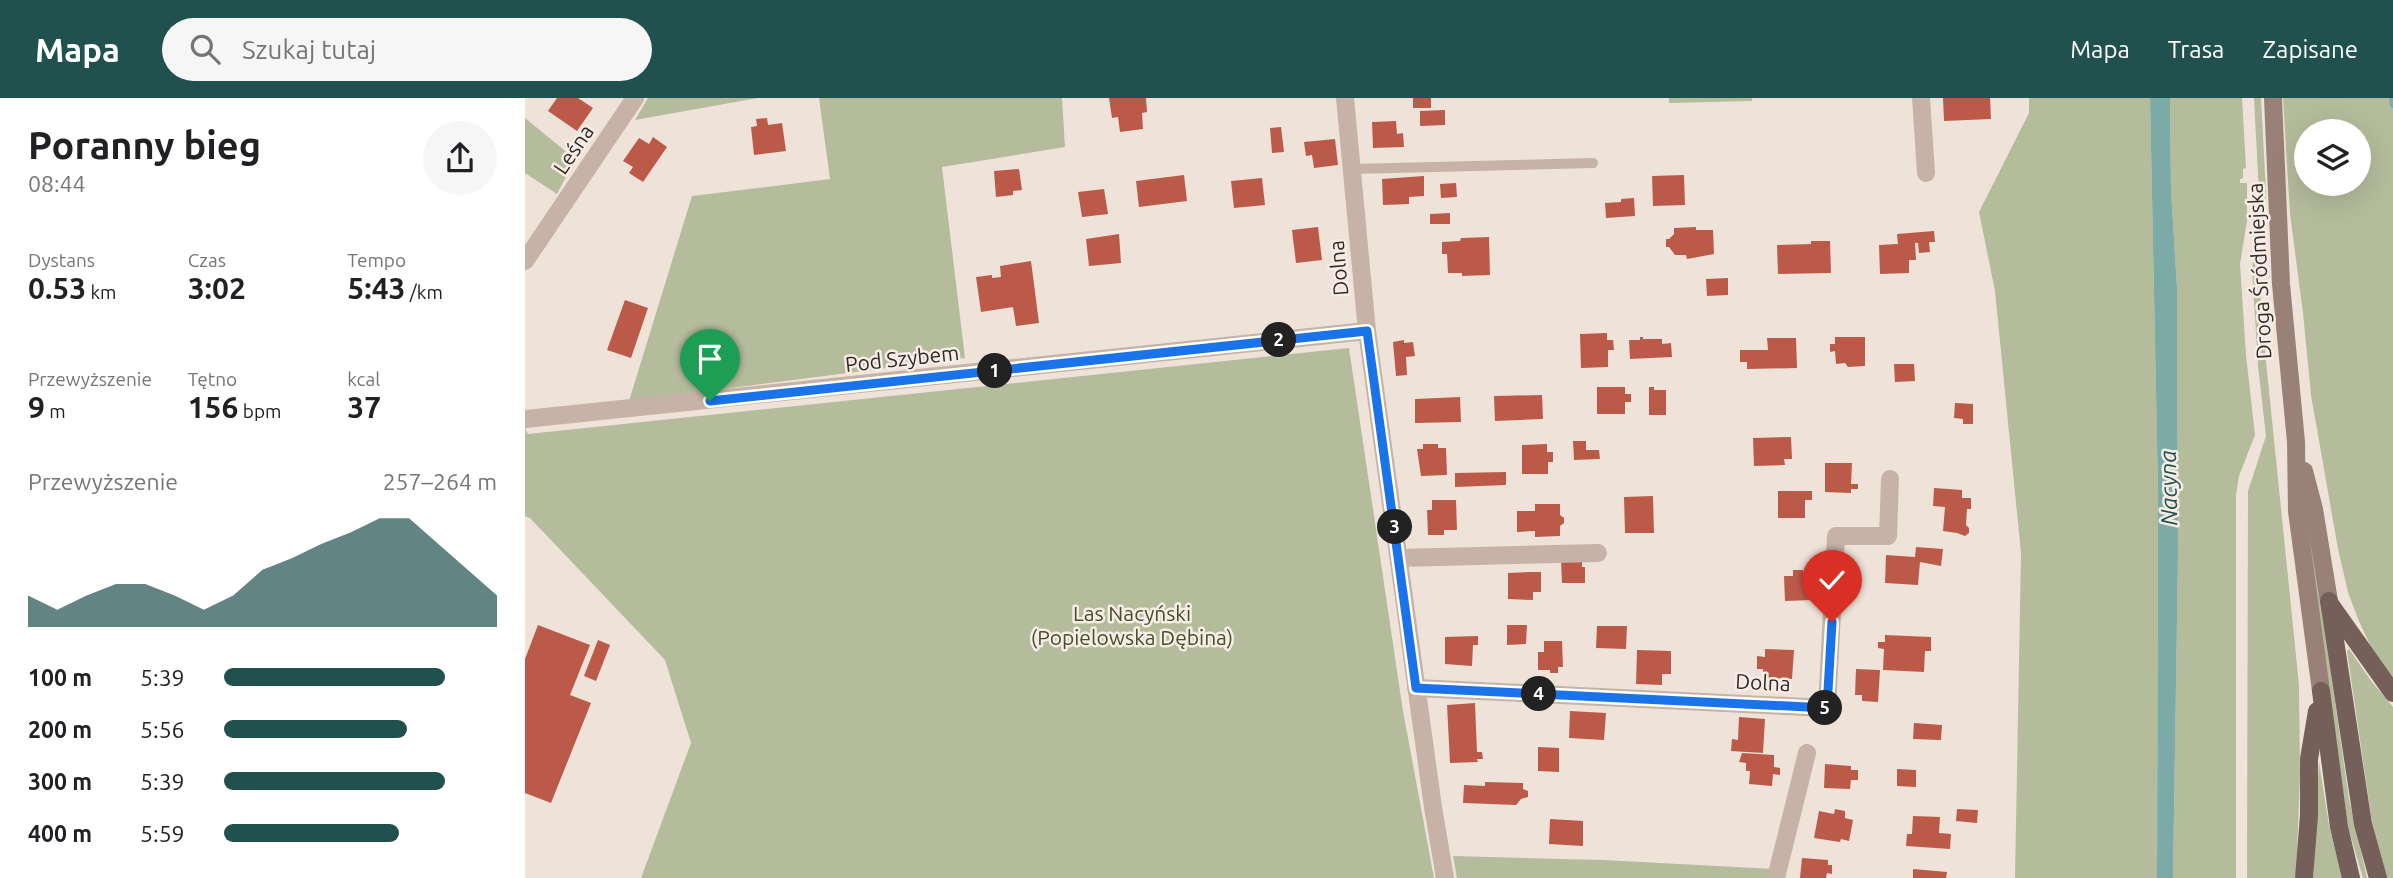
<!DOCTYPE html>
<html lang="pl">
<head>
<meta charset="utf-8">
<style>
  :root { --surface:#fff; --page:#f6f6f6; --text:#202124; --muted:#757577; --accent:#20514f }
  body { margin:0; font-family:Ubuntu,sans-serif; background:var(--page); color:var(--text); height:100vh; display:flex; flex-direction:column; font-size:26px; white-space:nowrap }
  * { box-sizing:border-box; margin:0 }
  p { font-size:23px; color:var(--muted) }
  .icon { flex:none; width:38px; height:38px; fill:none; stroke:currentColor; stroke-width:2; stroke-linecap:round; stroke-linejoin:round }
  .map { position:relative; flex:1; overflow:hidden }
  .details { display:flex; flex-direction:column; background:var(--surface); width:525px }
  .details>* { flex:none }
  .tools { position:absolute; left:1769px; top:21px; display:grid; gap:14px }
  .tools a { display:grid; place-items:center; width:77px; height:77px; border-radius:50%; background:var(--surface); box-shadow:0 7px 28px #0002; font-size:35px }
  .pin { position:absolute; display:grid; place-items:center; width:60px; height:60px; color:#fff; margin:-72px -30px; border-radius:50% 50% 50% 0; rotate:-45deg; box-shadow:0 0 7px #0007 }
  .pin .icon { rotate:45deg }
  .km { position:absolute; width:35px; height:35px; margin:-18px; border-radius:50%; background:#222; color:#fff; font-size:19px; line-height:35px; text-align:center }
  .round { display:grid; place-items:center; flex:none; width:74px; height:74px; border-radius:37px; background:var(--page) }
  .headline { display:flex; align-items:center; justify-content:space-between; height:119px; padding:0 28px }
  h1 { font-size:38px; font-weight:600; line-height:52px }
  .stats { display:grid; grid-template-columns:repeat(3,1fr); gap:10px; height:119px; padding:7px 28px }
  .stats div { display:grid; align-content:center }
  .stats b { font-size:30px; font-weight:600 }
  .stats small { font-size:19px; font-weight:400 }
  .stats p { font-size:19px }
  .chart { height:196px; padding:14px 28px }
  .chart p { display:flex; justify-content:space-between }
  .chart svg { width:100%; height:126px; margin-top:7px; fill:var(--accent); opacity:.7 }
  ul { padding:0 28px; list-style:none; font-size:23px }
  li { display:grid; grid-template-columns:112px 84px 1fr; align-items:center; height:52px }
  li i { height:18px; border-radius:9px; background:var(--accent) }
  header { display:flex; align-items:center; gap:42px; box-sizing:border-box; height:98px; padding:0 35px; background:var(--accent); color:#fff }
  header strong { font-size:33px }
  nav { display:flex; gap:38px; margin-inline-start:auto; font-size:24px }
  .search { width:490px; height:63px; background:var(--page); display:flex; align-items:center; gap:18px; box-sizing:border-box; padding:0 24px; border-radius:38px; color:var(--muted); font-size:26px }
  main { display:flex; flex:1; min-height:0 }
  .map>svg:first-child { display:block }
  .green { fill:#b4bc9b; fill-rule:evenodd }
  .water { fill:#7baaa7 }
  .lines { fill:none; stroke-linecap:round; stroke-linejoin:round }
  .stream { stroke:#7baaa7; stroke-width:6 }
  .building { fill:#bc5a4a }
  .service { stroke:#c6b2a6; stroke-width:10 }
  .minor { stroke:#c6b2a6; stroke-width:18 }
  .secondary { stroke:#998178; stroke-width:18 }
  .primary { stroke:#745f59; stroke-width:18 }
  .route-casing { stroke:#fff; stroke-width:14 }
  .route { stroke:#1a73e8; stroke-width:9 }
  .labels { text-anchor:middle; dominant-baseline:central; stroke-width:5; stroke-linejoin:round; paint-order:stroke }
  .street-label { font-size:21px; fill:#332927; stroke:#f7ede5 }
  .park-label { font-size:21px; fill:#464f2c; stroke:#f7ede5 }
  .water-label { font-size:23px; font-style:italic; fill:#20514f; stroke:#f7ede5 }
</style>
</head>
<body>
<header>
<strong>Mapa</strong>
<div class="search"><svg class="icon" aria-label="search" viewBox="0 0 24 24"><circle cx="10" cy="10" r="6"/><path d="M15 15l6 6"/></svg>Szukaj tutaj</div>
<nav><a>Mapa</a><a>Trasa</a><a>Zapisane</a></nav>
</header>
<main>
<section class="details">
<div class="headline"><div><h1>Poranny bieg</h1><p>08:44</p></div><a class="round"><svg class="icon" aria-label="share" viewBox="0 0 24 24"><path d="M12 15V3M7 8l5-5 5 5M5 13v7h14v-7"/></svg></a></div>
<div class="stats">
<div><p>Dystans</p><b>0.53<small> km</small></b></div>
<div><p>Czas</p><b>3:02</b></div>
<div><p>Tempo</p><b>5:43<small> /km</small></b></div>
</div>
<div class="stats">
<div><p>Przewyższenie</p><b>9<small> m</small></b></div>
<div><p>Tętno</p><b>156<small> bpm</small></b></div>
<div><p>kcal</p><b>37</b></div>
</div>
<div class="chart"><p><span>Przewyższenie</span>257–264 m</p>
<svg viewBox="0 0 160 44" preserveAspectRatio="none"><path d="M0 44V33L10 38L20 33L30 29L40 29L50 33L60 38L70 33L80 24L90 20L100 15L110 11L120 6L130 6L140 15L150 24L160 33V44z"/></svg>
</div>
<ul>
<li><b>100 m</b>5:39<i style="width:81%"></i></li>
<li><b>200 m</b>5:56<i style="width:67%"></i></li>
<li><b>300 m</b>5:39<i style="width:81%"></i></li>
<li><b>400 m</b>5:59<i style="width:64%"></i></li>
</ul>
</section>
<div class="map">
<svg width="1868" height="780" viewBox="0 0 1868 780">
  <rect width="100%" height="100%" fill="#efe3d9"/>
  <!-- green -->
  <g class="green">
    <polygon points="123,0 233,0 110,22"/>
    <polygon points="294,0 537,0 540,49 417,69 440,260 104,303 167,98 305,81"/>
    <polygon points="1144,0 1227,0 1227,3 1144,5"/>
    <polygon points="1504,0 1625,0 1633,392 1632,780 1490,780 1496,455 1470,193 1454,114 1504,15"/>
    <polygon points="1645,0 1717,0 1721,70 1718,71 1718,80 1715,81 1715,85 1722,85 1722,123 1715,166 1721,257 1730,337 1714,378 1711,397 1711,780 1648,780 1653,458 1652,189 1646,92"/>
    <polygon points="1729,0 1736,0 1741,95 1735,163 1736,214 1774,587 1775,677 1771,780 1722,780 1723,393 1741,338 1733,268 1727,170 1735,115"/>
    <path d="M1758,0h110v580l-23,-33 -12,-26 -10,-27 -10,-43 -27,-154 -8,-82 -13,-99zM1782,33h52v53h-52z"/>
    <polygon points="0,20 50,61 32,96 0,75"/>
    <polygon points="824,250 878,613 909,780 116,780 166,645 140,562 5,420 0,418 0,330 3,336"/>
    <polygon points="1779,414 1783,415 1824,701 1842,780 1838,780 1823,729"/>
    <polygon points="1824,551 1847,584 1868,609 1868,780 1862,780 1847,724 1822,553"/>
    <polygon points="1794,664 1804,727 1817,780 1788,780"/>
    <polygon points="928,758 1078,762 1249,771 1247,780 932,780"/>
  </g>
  <!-- water -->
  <polygon class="water" points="1625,0 1645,0 1646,92 1652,189 1653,458 1648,780 1632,780 1633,392"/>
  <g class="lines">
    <!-- stream -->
    <polyline class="stream" points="1867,0 1868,7"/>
  </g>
  <!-- building -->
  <g class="building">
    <polygon points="32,0 53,0 68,10 52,33 23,13"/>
    <polygon points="584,0 621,0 622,14 617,15 618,31 595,34 593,19 587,20"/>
    <rect x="888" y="0" width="18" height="10"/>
    <polygon points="1418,0 1465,0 1466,21 1419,23"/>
    <polygon points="920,12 920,27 895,28 895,13"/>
    <polygon points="242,20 243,27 257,25 261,53 229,57 226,29 232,28 231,21"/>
    <polygon points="871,23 872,36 878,35 879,49 848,50 847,24"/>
    <polygon points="756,29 759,54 747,55 745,30"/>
    <polygon points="128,39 142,49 118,84 104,75 108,69 98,63 114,40 124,46"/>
    <polygon points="810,41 813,67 789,70 787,57 781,58 779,44"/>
    <polygon points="494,71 497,92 488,93 488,97 471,99 469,73"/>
    <polygon points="659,77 662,103 614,109 611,83"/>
    <polygon points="1159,77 1160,107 1128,108 1127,78"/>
    <polygon points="899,78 899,98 884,99 884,106 858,107 857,81"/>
    <polygon points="737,80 740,107 709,110 706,83"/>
    <polygon points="931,85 932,99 916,100 915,86"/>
    <polygon points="579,91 583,116 557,119 553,94"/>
    <polygon points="1109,100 1110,118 1081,120 1080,105 1096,104 1096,101"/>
    <polygon points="925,115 925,126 905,126 905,116"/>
    <polygon points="793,129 797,162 771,165 767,132"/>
    <polygon points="1171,129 1171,132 1188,132 1189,156 1162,161 1161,157 1150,157 1144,149 1141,149 1141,141 1144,141 1149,136 1149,130"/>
    <polygon points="1409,133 1410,144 1404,144 1405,154 1394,155 1393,145 1390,145 1391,162 1384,162 1384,175 1355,176 1354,147 1373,146 1372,136"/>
    <polygon points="594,136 596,165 564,168 561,141"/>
    <polygon points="964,139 965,177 937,178 937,175 923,175 922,156 917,156 917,144 935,143 936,140"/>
    <polygon points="1286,143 1305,143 1306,175 1253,176 1252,147 1286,146"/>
    <polygon points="506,163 514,225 491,228 488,209 456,214 451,179 467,177 467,180 476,179 475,168"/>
    <polygon points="1203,180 1203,197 1182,198 1181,181"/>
    <polygon points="100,202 123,210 106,260 82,252"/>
    <polygon points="1082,235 1082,242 1088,242 1089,252 1083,252 1083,269 1056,270 1055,236"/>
    <polygon points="1115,239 1118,239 1118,241 1137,241 1137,246 1146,245 1147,259 1105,261 1104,242 1115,242"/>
    <polygon points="1310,239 1340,239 1340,268 1323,269 1320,265 1311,266 1310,253 1305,254 1305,246 1310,246"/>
    <polygon points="1242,240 1271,240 1272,270 1222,271 1222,264 1215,264 1215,252 1243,252"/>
    <polygon points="879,242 879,245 888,244 890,258 881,259 882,277 871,278 868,244"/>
    <polygon points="1369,266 1389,266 1390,283 1370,284"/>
    <polygon points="1072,289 1100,289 1100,296 1106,296 1106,304 1100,304 1100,316 1072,316"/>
    <polygon points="1124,289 1129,289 1129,292 1141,292 1141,317 1124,317"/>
    <polygon points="1017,297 1018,321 970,323 969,298"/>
    <polygon points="935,299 936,324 890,325 890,301"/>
    <polygon points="1430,305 1448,306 1448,326 1438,326 1438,321 1429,320"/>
    <polygon points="1266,339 1267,361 1259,361 1260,367 1229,368 1228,340"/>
    <polygon points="1048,343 1061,343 1061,352 1074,352 1075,361 1049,362"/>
    <polygon points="898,346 913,346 913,350 921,350 922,377 896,378 892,351 898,351"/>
    <polygon points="1022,346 1022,354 1028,354 1028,364 1023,364 1023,376 997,376 997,347"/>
    <polygon points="1300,365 1327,365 1326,386 1333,386 1333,391 1326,391 1326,395 1300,394"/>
    <polygon points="981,374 981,387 930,389 930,375"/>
    <polygon points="1409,390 1437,392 1437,400 1446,400 1446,411 1442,411 1441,427 1444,430 1444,435 1440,438 1432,435 1418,433 1420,409 1408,408"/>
    <polygon points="1253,393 1287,393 1287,402 1280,402 1280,420 1253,420"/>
    <polygon points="1128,398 1129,435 1100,435 1099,399"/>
    <polygon points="907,402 931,402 932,432 919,432 919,437 903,437 902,412 907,412"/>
    <polygon points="1010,406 1035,406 1035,417 1039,420 1039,425 1035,428 1035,438 1010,439 1010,433 992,434 992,413 1010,413"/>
    <polygon points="1391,449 1418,451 1416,468 1395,464 1393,487 1360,485 1361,457 1390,459"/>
    <polygon points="1036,462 1057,462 1057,469 1060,469 1060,485 1037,485"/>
    <polygon points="1268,472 1278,472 1278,478 1287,478 1288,502 1260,503 1259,478 1268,478"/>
    <polygon points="1007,474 1016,474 1016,494 1008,494 1008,502 983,501 983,475"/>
    <polygon points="13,527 65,547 45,597 66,605 26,705 0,695 0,561"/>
    <polygon points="982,527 1002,527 1001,546 982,547"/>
    <polygon points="1072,528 1102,528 1101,551 1071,550"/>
    <polygon points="1360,537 1406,539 1406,553 1400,553 1399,574 1358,572 1359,551 1353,550 1353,544 1360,544"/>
    <polygon points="953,538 953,547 948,547 947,568 920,566 920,539"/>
    <polygon points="73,542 85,547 71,583 59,578"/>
    <polygon points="1019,543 1037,543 1038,569 1033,569 1033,575 1025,575 1025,572 1013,572 1013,554 1019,554"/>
    <polygon points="1240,551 1269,552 1267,581 1238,580 1238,571 1232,571 1232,558 1240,559"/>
    <polygon points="1112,552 1146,553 1146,576 1137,576 1137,587 1111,586"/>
    <polygon points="1331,571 1355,572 1353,604 1337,603 1337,597 1330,597"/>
    <polygon points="950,605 952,654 957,654 958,661 952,661 953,664 925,665 922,607"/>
    <polygon points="1045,613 1081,615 1079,642 1044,640"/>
    <polygon points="1214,619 1240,621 1238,655 1206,653 1207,641 1213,642"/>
    <polygon points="1389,625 1417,627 1416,642 1388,641"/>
    <polygon points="1013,649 1034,650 1034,674 1013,673"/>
    <polygon points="1217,655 1249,657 1249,669 1255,670 1255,677 1248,676 1247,688 1224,686 1225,673 1221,673 1221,665 1214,664"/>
    <polygon points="1300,666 1326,668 1326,672 1333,672 1333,682 1326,682 1325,691 1299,690"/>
    <polygon points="1372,671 1391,672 1391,689 1372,688"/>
    <polygon points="960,684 998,685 998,691 1003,693 1003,699 996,701 991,707 938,705 939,687 960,688"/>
    <polygon points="1310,711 1320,713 1320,720 1328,722 1324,743 1316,741 1315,744 1289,740 1294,713 1309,716"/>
    <polygon points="1432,711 1453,712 1452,725 1431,723"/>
    <polygon points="1388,718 1415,719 1414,735 1426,736 1425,751 1381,748 1382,736 1387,736"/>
    <polygon points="1025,721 1058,723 1058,748 1024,746"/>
    <polygon points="1277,760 1303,762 1303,767 1307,767 1307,776 1302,775 1301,780 1275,780"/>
    <polygon points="1388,771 1422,774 1421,780 1388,780"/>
  </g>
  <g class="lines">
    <!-- service -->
    <polyline class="service" points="827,71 1068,65"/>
    <!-- minor -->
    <g class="minor">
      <polyline points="820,0 842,233 908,709 920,780"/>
      <polyline points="1396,0 1401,75"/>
      <polyline points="0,163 110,0"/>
      <polyline points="0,321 842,233"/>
      <polyline points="874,460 1073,455"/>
      <polyline points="891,590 1302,610 1311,438 1363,438 1365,381"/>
      <polyline points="1251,780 1282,655"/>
    </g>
    <!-- secondary -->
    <g class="secondary">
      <polyline points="1748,0 1756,186 1771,344 1772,413 1796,593"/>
      <polyline points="1779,373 1789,411 1804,503"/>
    </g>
    <!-- primary -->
    <g class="primary">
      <polyline points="1804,503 1838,726 1853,780"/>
      <polyline points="1805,506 1868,595"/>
      <polyline points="1796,593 1814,729 1826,780"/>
      <polyline points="1779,780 1784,717 1784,661 1792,613"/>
    </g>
  </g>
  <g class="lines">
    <!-- route casing -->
    <g class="route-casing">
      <polyline id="route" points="185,303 842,233 891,590 1302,610 1307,524"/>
    </g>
    <!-- route -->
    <use href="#route" class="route"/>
  </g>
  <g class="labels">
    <!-- street labels -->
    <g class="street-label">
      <text transform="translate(48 51) rotate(-56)">Leśna</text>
      <text transform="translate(813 170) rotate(-95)">Dolna</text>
      <text transform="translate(1734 173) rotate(-93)">Droga Śródmiejska</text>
      <text transform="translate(377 260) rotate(-6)">Pod Szybem</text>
      <text transform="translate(1238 584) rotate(3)">Dolna</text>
    </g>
    <!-- park labels -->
    <g class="park-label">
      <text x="607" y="515">Las Nacyński<tspan x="607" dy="24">(Popielowska Dębina)</tspan></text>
    </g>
    <!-- water labels -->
    <g class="water-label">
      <text transform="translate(1643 390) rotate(-91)">Nacyna</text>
    </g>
  </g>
</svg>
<div class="tools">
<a><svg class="icon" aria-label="layers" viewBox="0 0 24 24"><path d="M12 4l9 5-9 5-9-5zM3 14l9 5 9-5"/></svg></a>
</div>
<div class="pin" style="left:185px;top:303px;background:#1e9e55"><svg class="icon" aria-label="arrive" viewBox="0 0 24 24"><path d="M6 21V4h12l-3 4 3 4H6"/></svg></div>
<div class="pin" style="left:1307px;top:524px;background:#d93025"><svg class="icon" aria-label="check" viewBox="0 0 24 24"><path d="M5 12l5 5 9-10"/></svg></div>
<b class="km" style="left:470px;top:273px">1</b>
<b class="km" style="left:754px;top:242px">2</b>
<b class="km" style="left:870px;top:429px">3</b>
<b class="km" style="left:1014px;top:596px">4</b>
<b class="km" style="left:1300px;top:610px">5</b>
</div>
</main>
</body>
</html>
